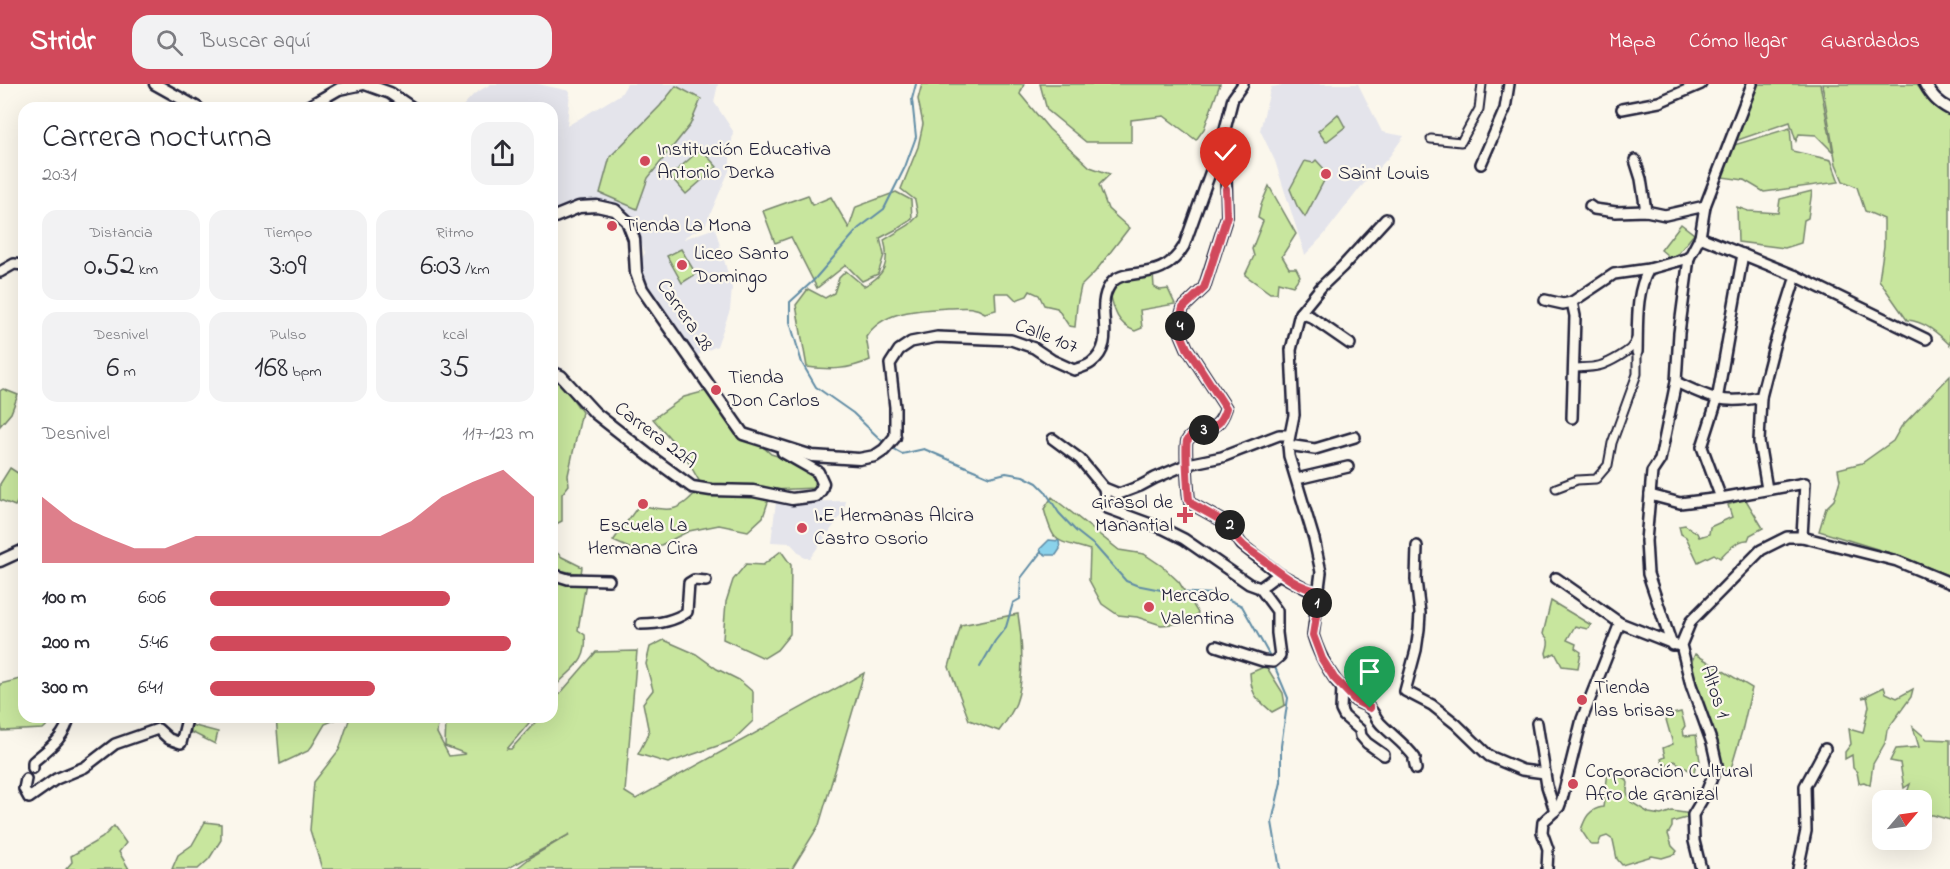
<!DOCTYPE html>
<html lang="es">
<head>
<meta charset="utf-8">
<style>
  :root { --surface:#fff; --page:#f2f2f3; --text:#2b2b33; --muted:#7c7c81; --accent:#d1495b }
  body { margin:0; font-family:"Indie Flower",sans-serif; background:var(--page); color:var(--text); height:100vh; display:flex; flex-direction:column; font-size:22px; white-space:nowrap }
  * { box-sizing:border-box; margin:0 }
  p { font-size:20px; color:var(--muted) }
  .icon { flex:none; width:33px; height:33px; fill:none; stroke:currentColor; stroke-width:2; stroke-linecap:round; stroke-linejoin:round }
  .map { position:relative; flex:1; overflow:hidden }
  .side { position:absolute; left:18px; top:18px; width:540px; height:621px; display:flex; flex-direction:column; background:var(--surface); border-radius:18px; box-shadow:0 6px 24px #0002 }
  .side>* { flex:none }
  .needle { width:39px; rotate:61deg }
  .tools { position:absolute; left:1872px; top:706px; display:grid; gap:12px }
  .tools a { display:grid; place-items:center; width:60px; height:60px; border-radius:12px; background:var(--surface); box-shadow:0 6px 24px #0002; font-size:30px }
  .pin { position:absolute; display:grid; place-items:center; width:51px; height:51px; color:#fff; margin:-62px -26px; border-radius:50% 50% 50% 0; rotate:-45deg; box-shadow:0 0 6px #0007 }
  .pin .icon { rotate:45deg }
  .km { position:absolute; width:30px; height:30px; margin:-15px; border-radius:50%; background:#222; color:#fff; font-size:16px; line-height:30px; text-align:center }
  .round { display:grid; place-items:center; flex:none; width:63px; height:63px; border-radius:18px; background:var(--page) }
  .headline { display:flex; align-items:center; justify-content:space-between; height:102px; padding:0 24px }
  h1 { font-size:33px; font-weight:600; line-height:45px }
  .stats { display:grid; grid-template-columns:repeat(3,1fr); gap:9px; height:102px; padding:6px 24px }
  .stats div { display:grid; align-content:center; border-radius:15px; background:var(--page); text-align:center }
  .stats b { font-size:30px; font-weight:600 }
  .stats small { font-size:16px; font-weight:400 }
  .stats p { font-size:16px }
  .chart { height:168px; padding:12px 24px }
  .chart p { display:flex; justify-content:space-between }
  .chart svg { width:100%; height:108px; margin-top:6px; fill:var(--accent); opacity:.7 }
  ul { padding:0 24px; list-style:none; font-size:20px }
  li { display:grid; grid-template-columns:96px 72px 1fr; align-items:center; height:45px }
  li i { height:15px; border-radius:8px; background:var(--accent) }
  header { display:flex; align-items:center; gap:36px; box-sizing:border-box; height:84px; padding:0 30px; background:var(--accent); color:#fff }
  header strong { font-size:28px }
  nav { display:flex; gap:33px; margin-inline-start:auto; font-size:21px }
  .search { width:420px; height:54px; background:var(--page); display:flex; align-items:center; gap:15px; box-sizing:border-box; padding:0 21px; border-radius:18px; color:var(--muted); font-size:22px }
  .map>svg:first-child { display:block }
  .built { fill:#e4e4eb }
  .green { fill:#c8e69e; stroke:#75846c; stroke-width:1.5 }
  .water { fill:#8ad2eb; stroke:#608ca5; stroke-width:1.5 }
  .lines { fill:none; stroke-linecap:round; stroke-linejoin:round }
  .stream { stroke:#608ca5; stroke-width:2 }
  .pedestrian-casing { stroke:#22223b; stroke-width:11 }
  .minor-casing { stroke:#22223b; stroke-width:14 }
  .tertiary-casing { stroke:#22223b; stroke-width:15 }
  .pedestrian { stroke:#fbf7ec; stroke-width:7 }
  .minor { stroke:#fbf7ec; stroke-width:9 }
  .tertiary { stroke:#fbf7ec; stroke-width:10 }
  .route-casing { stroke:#fff; stroke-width:12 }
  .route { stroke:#d1495b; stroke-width:8 }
  .poi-dot { fill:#d1495b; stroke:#fbf7ec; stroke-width:2 }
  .labels { text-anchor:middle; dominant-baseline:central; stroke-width:4.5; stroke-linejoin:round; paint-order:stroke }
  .poi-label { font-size:20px; fill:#22223b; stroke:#fbf7ec; text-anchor:start }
  .street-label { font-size:20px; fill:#22223b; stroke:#fbf7ec }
</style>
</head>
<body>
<header>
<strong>Stridr</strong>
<div class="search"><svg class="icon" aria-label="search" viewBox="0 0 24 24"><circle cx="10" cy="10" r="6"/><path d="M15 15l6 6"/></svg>Buscar aquí</div>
<nav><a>Mapa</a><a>Cómo llegar</a><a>Guardados</a></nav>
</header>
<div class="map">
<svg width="1950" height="785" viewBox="0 0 1950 785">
  <rect width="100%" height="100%" fill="#fbf7ec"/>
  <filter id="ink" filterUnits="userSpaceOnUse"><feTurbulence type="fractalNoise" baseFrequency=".0167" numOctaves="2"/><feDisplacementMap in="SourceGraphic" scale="12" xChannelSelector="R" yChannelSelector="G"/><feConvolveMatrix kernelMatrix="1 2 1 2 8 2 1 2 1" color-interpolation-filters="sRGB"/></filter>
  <g filter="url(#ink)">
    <!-- built -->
    <g class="built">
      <polygon points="491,0 538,0 570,7 567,42 621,10 627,0 718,0 714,18 733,47 729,87 705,142 686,152 684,155 715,144 732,204 730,226 717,262 693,273 655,220 639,179 645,169 633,137 625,130 596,121 552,138 552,24 461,24 474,10"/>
      <polygon points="1291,0 1358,0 1382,48 1404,52 1389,73 1360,104 1323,152 1305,171 1275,77 1260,46 1271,3"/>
      <polygon points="846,417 843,429 810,474 804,474 790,459 771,458 776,418"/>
    </g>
    <!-- green -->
    <g class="green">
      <path d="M922,0h102l-4,10 29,35 41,38 20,7 -11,11 9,24 21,19 -34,44 -14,14 -4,19 -2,22 -6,-1 -12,-18 -13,-3 -5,-10 -9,-4 -3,5 -11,4 -7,-7h-14l1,17 -11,3c-13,-8 -23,-5 -37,-5 -29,2 -65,2 -82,29l4,23c-22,10 -40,10 -63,7l-11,-62 12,-16 17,9 9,-5 5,-15 7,-7 18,15c21,-10 26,-24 20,-46l25,-15 9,-9 -3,-16 -14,-11 17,-42 5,-23 -5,-25z"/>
      <polygon points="1040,0 1220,0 1204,45 1196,56 1164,32 1131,36 1131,58 1086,58 1047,26"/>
      <polygon points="1756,0 1820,0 1833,68 1816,51 1799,50 1796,57 1790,38 1735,57"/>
      <path d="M1822,0h100l28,26v235c-12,-12 -26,-24 -43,-25l-28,-40 5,-34v-27l-19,-8 -8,-24 -14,-6 -7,-17z"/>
      <polygon points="676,2 701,15 690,41 648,94 637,125 600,109 610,73 660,22"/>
      <polygon points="1338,30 1345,43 1326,58 1318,47"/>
      <polygon points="1790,44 1792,67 1831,76 1839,98 1764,108 1744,96 1722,93 1734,61"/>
      <polygon points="701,65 717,83 686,110 670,92"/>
      <polygon points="1316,76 1328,89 1305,133 1297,122 1290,105 1305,77 1313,79"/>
      <polygon points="1269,102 1296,150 1282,172 1289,184 1296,184 1300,192 1293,202 1278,198 1277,209 1270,209 1245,191 1254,172 1252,165 1263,137 1258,134 1261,121"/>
      <polygon points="1812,107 1808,134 1804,136 1801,159 1785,164 1738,158 1737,123 1748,127 1778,129 1780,115"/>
      <polygon points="896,108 911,116 912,135 897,145 880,154 884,171 878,190 862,197 846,181 817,204 791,153 775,159 763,127 808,111 812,121 831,113 849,144 856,123"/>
      <polygon points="1681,140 1694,150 1673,176 1661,166"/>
      <polygon points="681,165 696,190 682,199 667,172"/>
      <path d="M1153,189l1,14 6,3 8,-1 7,15 -35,6 2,18 -7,3c-18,-7 -21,-21 -25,-38l7,-13z"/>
      <polygon points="1950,292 1950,492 1903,473 1819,447 1826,424 1834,416 1840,396 1838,385 1862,379 1893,357 1901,343"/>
      <polygon points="552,295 562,300 582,328 568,391 569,401 562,410 562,437 552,442"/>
      <polygon points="3,305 18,311 11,329 0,342 0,307"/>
      <path d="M706,307l16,19 49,44 40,12 4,22 -43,2 -9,27 -15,14 -29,-6 -30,6 -30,15 -23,5 -23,-10 26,-36c35,7 38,8 63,-19l-19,-33 -30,-34 31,-22z"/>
      <polygon points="10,384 24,393 24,405 15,422 0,416 0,400"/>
      <path d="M1052,413l67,53 25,4 18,12 17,16 19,31 -11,10 -26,2 -24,-8 -19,-2 -16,-11 -13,-24 1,-30c-35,-11 -36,-4 -46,-41z"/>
      <path d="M1740,416h6l17,28 -13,7 -2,5c-9,-1 -22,11 -28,18l-6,-4 -16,8 -12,-25 -5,-3 -2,-8 6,-1 12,8 2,4 10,-3 1,-7 22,-10 -4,-12z"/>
      <polygon points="552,467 556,468 562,473 582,483 581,490 552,485"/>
      <polygon points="781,467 791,481 790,550 777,566 764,574 723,555 726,518 733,496 746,480 763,481"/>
      <path d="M552,491l34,7 -8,48 7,5c4,32 -19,35 -33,56z"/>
      <path d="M1551,517l40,24 -4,4 -12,-3 -8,14 9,4 -1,4 6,4 -3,16 -16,-2 -7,-13 -8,4 -1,-4c2,-8 5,-13 -3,-19z"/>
      <path d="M1018,530c4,24 7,66 -2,89 -4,10 -10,19 -17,28l-30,-11 -20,-53 12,-42z"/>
      <polygon points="664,556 696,570 717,585 739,596 753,608 753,637 732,657 668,679 638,670 649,649 643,619 653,606 646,580 650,563"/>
      <polygon points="637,567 625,708 636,715 864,589 819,741 792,785 516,785 530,774 570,750 507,785 322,785 310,746 314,698 339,666 350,633 439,633 437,649 449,672 466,670 445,662 446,633 534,633 507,665 511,665 540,633 552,633 552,619 596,568"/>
      <polygon points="1695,570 1752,604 1742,647 1730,688 1724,686 1720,678 1690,582"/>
      <path d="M1266,582l17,27 2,12 -13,7c-16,-14 -21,-17 -22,-39z"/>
      <polygon points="24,594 24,633 56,633 43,645 2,647 0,638 0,600"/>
      <polygon points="1884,603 1886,609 1897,614 1913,605 1911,613 1887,646 1885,659 1873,680 1870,701 1864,698 1859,699 1857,688 1853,684 1852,671 1845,675 1845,668 1851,660 1849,645 1863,649 1869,622 1867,613 1862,614"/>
      <polygon points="1681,628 1685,642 1683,645 1684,652 1696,651 1700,677 1696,678 1694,689 1674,677 1664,682 1661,675 1665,673 1663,664 1673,660 1665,632"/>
      <polygon points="276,633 342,633 325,640 312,662 308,667 280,680"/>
      <polygon points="191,641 218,648 215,660 191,648 190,644"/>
      <polygon points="1913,643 1927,655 1950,656 1950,736 1933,731 1922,731 1922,717 1913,717 1907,709 1910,700 1904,704 1900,679 1890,677 1896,665 1919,663"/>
      <path d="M1608,689l18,6 2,4 -1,9 4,10 18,11 12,2 11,-4 19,3 -5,4 -14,4v5l-4,7 4,12 5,5 -2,3 -13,4 -10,-2 -30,9 -5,-6 -4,-19 -6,-4 -6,2 -3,7h-7l-10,-15c4,-12 8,-21 22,-23z"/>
      <polygon points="205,738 221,740 221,756 209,775 198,785 172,785 178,771 192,761"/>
      <polygon points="114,742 126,759 119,768 129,785 66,785 72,778 71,772 102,754"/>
    </g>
    <!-- water -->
    <polygon class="water" points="1049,456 1059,457 1060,465 1056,471 1046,471 1041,468 1040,465"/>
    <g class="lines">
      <!-- stream -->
      <g class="stream">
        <polyline points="884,359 853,329 816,303 802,279 790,238 790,218 813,197 859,144 884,125 905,83 916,53 912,15 916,0"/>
        <polyline points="891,364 902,370 924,365 990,393 1006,389 1023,392 1037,399 1045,407 1059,429 1076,447 1095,462 1126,497 1136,501 1171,508 1217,510 1242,522 1272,576"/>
        <polyline points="1274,581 1288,614 1281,662 1281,698 1272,738 1280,785"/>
        <polyline points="980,583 995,557 1006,543 1013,519 1020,515 1021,494 1041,468"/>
      </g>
      <!-- pedestrian casing -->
      <g class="pedestrian-casing">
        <g id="pedestrian">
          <polyline points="1431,55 1461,58 1479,25 1482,0"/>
          <path d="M1574,284c22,-1 26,0 46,-12 9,-6 12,-7 16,-17"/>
          <polyline points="1556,404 1577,396 1596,395 1608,381 1612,359 1637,290 1637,268"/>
        </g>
      </g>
      <!-- minor casing -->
      <g class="minor-casing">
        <g id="minor">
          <polyline points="1622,25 1659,18 1701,0"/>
          <path d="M1223,53l3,-3 9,7 1,6 -10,29 1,40 -23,72 -21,20 -4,13 2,13 6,14 39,60c-2,6 -5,13 -10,17 -8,7 -23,5 -29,16 -2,4 1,51 2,58l3,5 41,23 4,4v7l5,7 37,29 28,15 13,3"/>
          <polyline points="1635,76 1641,95 1646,127"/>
          <polyline points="1481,80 1505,25 1509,0"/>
          <polyline points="1590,122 1594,125 1616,128 1646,127 1665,131 1705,122"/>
          <path d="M1386,135l-44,48 -20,19 -22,27 -9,37 3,65 -6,30 1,11 25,83 7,33 -8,63c7,23 23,52 43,66 4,3 9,3 12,6 6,4 8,13 14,18 11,11 24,20 33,33l-1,2 2,9"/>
          <polyline points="1700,153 1796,192 1926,255"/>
          <polyline points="0,188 14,180 24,181"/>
          <polyline points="1545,216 1563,220 1572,218 1614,190 1649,185 1689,174"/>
          <polyline points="1300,229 1311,233 1350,260"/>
          <path d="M1637,268c1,-27 -2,-59 12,-83"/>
          <path d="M1676,298c33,16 48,23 85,15"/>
          <polyline points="1572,334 1575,232 1572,218"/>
          <path d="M895,353v-30l-5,-43 9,-14 12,-8 26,-5 74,3 23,8 18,12 22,10c6,-2 13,-4 17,-7 28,-21 2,-53 19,-78 13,-21 51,1 74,-39l39,-109 10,-39 10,-14"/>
          <polyline points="1053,355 1080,375 1104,404 1119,410 1140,402 1155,394 1188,380 1222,373 1279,351 1289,351"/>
          <polyline points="1288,361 1315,365 1355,353"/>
          <polyline points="1297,395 1348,383"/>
          <polyline points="1104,404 1107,424 1164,445 1184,455 1249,500 1260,504 1279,490"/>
          <polyline points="1767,405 1759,358 1761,313 1774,262 1796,192"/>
          <polyline points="1650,411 1680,419 1721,414 1805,399 1802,453"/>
          <polyline points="1721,414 1702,363 1717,316 1743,170"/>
          <polyline points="1417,462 1416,496 1420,529 1419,545 1416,566 1405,607 1432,621 1456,640 1489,672 1522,686 1545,689"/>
          <polyline points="552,490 568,495 609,496"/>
          <polyline points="1556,494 1620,539 1676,561"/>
          <path d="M641,540c15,0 33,-3 46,-12l2,-29 5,-3 12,1"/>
          <polyline points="1672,561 1648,490 1646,457 1652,388 1660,376 1676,298 1679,249 1689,174 1700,153 1705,122 1752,0"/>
          <polyline points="1216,562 1263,577 1273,578 1280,572 1277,549 1277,527 1260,504"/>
          <polyline points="1342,602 1341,626 1344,632 1360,646 1361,652 1367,659 1384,671"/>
          <polyline points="1537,639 1547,702 1555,727"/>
          <path d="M33,684v-6c15,-13 32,-24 36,-45"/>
          <polyline points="26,695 24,705 29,714 56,695 85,683 115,660 158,645 169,655 181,659 187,635"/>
          <polyline points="1547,785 1548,765 1542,748 1543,738 1559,723 1562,715 1582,635 1620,539"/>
          <polyline points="1701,785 1694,757 1693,731 1706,709 1717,681 1712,659 1691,601 1681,561 1691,537 1761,466 1787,453 1802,453 1897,477 1950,499"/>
          <polyline points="1798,785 1806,747 1805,702 1825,665"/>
        </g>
      </g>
      <!-- tertiary casing -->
      <g class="tertiary-casing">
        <g id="tertiary">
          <polyline points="155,0 198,24"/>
          <polyline points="365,0 390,9 412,24"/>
          <path d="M1925,0c7,12 13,19 25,25"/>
          <polyline points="306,24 339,5 363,0"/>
          <polyline points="552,134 579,123 597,122 615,126 627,137 634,155 636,189 642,205 743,350 812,372 859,375 875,372 884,366 895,353"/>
          <polyline points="552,288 561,292 595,329 651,373 692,403 711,406 753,407 792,415 816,412 821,406 823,399 818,388 783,368"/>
          <polyline points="0,477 24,466"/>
        </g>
      </g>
      <!-- pedestrian -->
      <use href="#pedestrian" class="pedestrian"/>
      <!-- minor -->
      <use href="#minor" class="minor"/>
      <!-- tertiary -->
      <use href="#tertiary" class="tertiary"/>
    </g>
  </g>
  <g class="lines" filter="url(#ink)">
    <!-- route casing -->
    <g class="route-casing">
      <path id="route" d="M1226,105l1,27 -18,57 -5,15 -21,20 -4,13 2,13 6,14 39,60c-2,6 -4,13 -10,17 -8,7 -23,5 -29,16 -2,5 1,51 2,58l3,5 41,23 5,6 -1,5c6,10 16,14 25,21 20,15 32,27 58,33l-7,43 9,24 12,19 22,23 14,7"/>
    </g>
    <!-- route -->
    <use href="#route" class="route"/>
  </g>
  <!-- markers -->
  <g class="poi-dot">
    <circle cx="645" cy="77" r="6"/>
    <circle cx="1326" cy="90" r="6"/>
    <circle cx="612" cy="142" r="6"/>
    <circle cx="682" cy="181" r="6"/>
    <circle cx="716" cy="306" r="6"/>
    <circle cx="643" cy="420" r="6"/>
    <path d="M1182 422h6v6h6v6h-6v6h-6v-6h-6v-6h6z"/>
    <circle cx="802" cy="444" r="6"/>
    <circle cx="1149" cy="523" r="6"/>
    <circle cx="1582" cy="616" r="6"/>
    <circle cx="1573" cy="700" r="6"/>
  </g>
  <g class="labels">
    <!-- poi labels -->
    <g class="poi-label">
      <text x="657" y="66">Institución Educativa<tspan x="657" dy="23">Antonio Derka</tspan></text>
      <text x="1338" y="90">Saint Louis</text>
      <text x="624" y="142">Tienda La Mona</text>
      <text x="694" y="170">Liceo Santo<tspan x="694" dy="23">Domingo</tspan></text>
      <text x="728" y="294">Tienda<tspan x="728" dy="23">Don Carlos</tspan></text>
      <text x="1173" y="419" text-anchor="end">Girasol de<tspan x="1173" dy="23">Manantial</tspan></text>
      <text x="814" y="432">I.E Hermanas Alcira<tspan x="814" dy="23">Castro Osorio</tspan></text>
      <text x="643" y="442" text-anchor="middle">Escuela La<tspan x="643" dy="23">Hermana Cira</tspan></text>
      <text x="1161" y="512">Mercado<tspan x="1161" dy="23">Valentina</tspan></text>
      <text x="1594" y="604">Tienda<tspan x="1594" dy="23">las brisas</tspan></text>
      <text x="1585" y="688">Corporación Cultural<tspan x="1585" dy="23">Afro de Granizal</tspan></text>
    </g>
    <!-- street labels -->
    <g class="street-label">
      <text transform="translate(684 232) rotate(55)">Carrera 28</text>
      <text transform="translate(1046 253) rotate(21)">Calle 107</text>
      <text transform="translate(655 352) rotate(37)">Carrera 22A</text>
      <text transform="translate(1714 608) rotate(71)">Altos 1</text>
    </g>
  </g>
</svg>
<div class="tools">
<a><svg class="needle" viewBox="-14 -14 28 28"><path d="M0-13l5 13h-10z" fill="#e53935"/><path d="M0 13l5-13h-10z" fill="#7c7c81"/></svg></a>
</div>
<div class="pin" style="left:1370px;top:624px;background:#1e9e55"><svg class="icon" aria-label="arrive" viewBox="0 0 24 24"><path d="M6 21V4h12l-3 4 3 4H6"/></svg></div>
<div class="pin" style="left:1226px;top:105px;background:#d93025"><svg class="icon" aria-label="check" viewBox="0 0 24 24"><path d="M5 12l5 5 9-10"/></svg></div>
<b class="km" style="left:1317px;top:519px">1</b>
<b class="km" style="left:1230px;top:441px">2</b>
<b class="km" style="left:1204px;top:346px">3</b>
<b class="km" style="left:1180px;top:242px">4</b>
<section class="side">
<div class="headline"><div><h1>Carrera nocturna</h1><p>20:31</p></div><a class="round"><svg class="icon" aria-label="share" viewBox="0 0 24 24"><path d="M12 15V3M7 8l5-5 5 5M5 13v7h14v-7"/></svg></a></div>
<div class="stats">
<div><p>Distancia</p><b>0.52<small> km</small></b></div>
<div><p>Tiempo</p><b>3:09</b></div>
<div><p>Ritmo</p><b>6:03<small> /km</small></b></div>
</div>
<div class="stats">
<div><p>Desnivel</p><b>6<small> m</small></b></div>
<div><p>Pulso</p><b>168<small> bpm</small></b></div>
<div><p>kcal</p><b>35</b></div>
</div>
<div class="chart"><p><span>Desnivel</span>117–123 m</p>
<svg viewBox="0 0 160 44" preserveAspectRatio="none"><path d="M0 44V17L10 27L20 33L30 38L40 38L50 33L60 33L70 33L80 33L90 33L100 33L110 33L120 27L130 17L140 11L150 6L160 17V44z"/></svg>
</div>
<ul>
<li><b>100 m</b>6:06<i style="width:74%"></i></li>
<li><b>200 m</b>5:46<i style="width:93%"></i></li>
<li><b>300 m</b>6:41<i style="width:51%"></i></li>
</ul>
</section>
</div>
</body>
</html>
